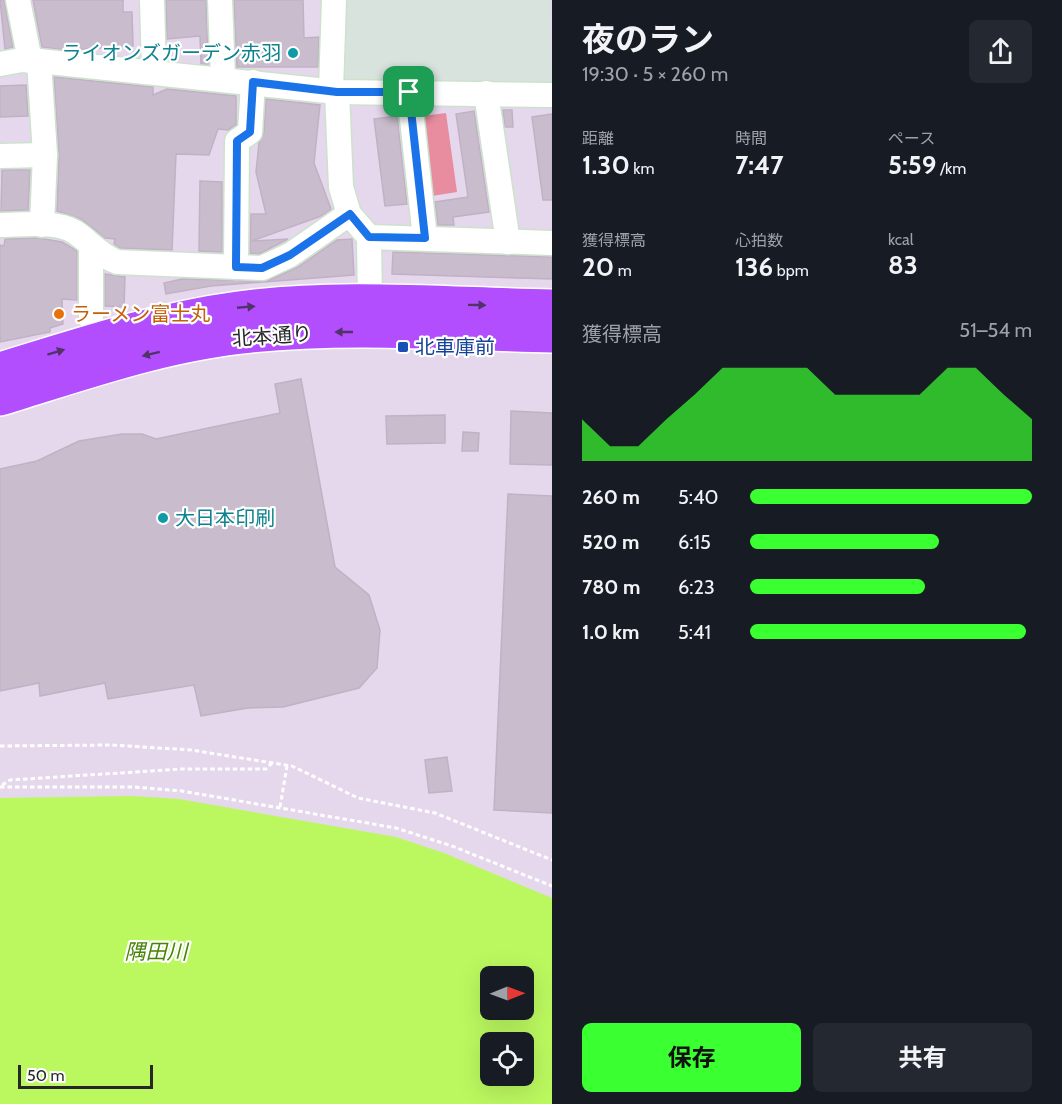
<!DOCTYPE html>
<html lang="ja">
<head>
<meta charset="utf-8">
<style>
  :root { --surface:#171b24; --page:#242831; --text:#f1f3f6; --muted:#9ea1a6; --accent:#3aff30 }
  body { margin:0; font-family:Cabin,"Noto Sans JP",sans-serif; background:var(--page); color:var(--text); height:100vh; display:flex; flex-direction:column; font-size:22px; white-space:nowrap }
  * { box-sizing:border-box; margin:0 }
  p { font-size:20px; color:var(--muted) }
  .icon { flex:none; width:33px; height:33px; fill:none; stroke:currentColor; stroke-width:2; stroke-linecap:round; stroke-linejoin:round }
  .map { position:relative; flex:1; overflow:hidden }
  .drawer { display:flex; flex-direction:column; background:var(--surface); width:510px }
  .drawer>* { flex:none }
  .needle { width:39px; rotate:89deg }
  .buttons { position:absolute; left:480px; top:966px; display:grid; gap:12px }
  .buttons a { display:grid; place-items:center; width:54px; height:54px; border-radius:9px; background:var(--surface); box-shadow:0 6px 24px #0002; font-size:30px }
  .scale { position:absolute; left:18px; bottom:15px; width:135px; box-sizing:border-box; padding-left:6px; border:3px solid #272727; border-top:0; font-size:16px; line-height:21px; white-space:nowrap; color:#272727; -webkit-text-stroke:4px #fff; paint-order:stroke }
  .pin { position:absolute; display:grid; place-items:center; width:51px; height:51px; color:#fff; margin:-26px; border-radius:12px; box-shadow:0 3px 9px #0006 }
  .round { display:grid; place-items:center; flex:none; width:63px; height:63px; border-radius:9px; background:var(--page) }
  .head { display:flex; align-items:center; justify-content:space-between; height:102px; padding:0 30px }
  h1 { font-size:33px; font-weight:700; line-height:45px }
  .figures { display:grid; grid-template-columns:repeat(3,1fr); gap:9px; height:102px; padding:6px 30px }
  .figures div { display:grid; align-content:center }
  .figures b { font-size:26px; font-weight:700 }
  .figures small { font-size:16px; font-weight:400 }
  .figures p { font-size:16px }
  .chart { height:168px; padding:12px 30px }
  .chart p { display:flex; justify-content:space-between }
  .chart svg { width:100%; height:108px; margin-top:6px; fill:var(--accent); opacity:.7 }
  .button { display:flex; gap:12px; margin-top:auto; padding:12px 30px }
  .button a { flex:1; height:69px; border-radius:9px; background:var(--accent); color:#111; font-size:24px; font-weight:700; line-height:69px; text-align:center }
  .button a+a { background:var(--page); color:var(--text) }
  ul { padding:0 30px; list-style:none; font-size:20px }
  li { display:grid; grid-template-columns:96px 72px 1fr; align-items:center; height:45px }
  li i { height:15px; border-radius:8px; background:var(--accent) }
  main { display:flex; flex:1; min-height:0 }
  .map>svg:first-child { display:block }
  .industrial { fill:#d9e3dd }
  .green { fill:#e88da0 }
  .water { fill:#bbf85f; fill-rule:evenodd }
  .building { fill:#c9bccc; stroke:#c2b1c6; stroke-width:1.5 }
  .lines { fill:none; stroke-linecap:round; stroke-linejoin:round }
  .minor-casing { stroke:#cde2cc; stroke-width:27 }
  .highway-casing { stroke:#fff; stroke-width:36 }
  .path { stroke:#fff; stroke-width:3; stroke-dasharray:4.5 3; stroke-linecap:butt }
  .minor { stroke:#fff; stroke-width:24 }
  .highway { stroke:#b34eff; stroke-width:33 }
  .oneway { fill:#513368 }
  .route-casing { stroke:#fff; stroke-width:12 }
  .route { stroke:#1a73e8; stroke-width:8 }
  .culture-dot { fill:#0f9aa8; stroke:#fff; stroke-width:2 }
  .food-dot { fill:#e8710a; stroke:#fff; stroke-width:2 }
  .transit-dot { fill:#1a4fb4; stroke:#fff; stroke-width:2 }
  .labels { text-anchor:middle; dominant-baseline:central; stroke-width:4.5; stroke-linejoin:round; paint-order:stroke }
  .culture-label { font-size:20px; fill:#0d838f; stroke:#fff; text-anchor:end }
  .food-label { font-size:20px; fill:#c56008; stroke:#fff; text-anchor:start }
  .street-label { font-size:20px; fill:#272727; stroke:#fff }
  .transit-label { font-size:20px; fill:#164399; stroke:#fff; text-anchor:start }
  .water-label { font-size:21px; font-style:italic; fill:#478305; stroke:#fff }
</style>
</head>
<body>
<main>
<div class="map">
<svg width="552" height="1104" viewBox="0 0 552 1104">
  <rect width="100%" height="100%" fill="#e5d7ec"/>
  <!-- industrial -->
  <polygon class="industrial" points="337,0 550,0 552,85 336,82"/>
  <!-- green -->
  <polygon class="green" points="446,113 457,192 432,196 422,116"/>
  <!-- water -->
  <path class="water" d="M132,796l47,3 217,38 48,16 108,45v206h-552v-306zM490,976h34v34h-34zM490,1042h34v34h-34z"/>
  <!-- building -->
  <g class="building">
    <polygon points="0,0 4,0 13,47 5,49"/>
    <polygon points="33,0 123,0 123,12 132,12 133,46 66,50 42,47"/>
    <polygon points="166,0 206,0 208,64 201,64 200,36 167,39"/>
    <polygon points="234,0 303,0 304,38 319,37 318,67 237,67"/>
    <polygon points="54,77 153,87 153,95 167,89 236,96 236,125 228,130 218,129 209,155 176,154 172,250 120,248 114,244 115,239 105,238 81,219 57,211 59,155"/>
    <polygon points="26,85 28,116 0,117 0,86"/>
    <polygon points="266,99 320,105 314,163 331,209 321,216 252,241 288,239 259,254 250,253 251,214 266,214 256,172 259,143 264,133"/>
    <polygon points="503,110 512,110 513,127 505,127"/>
    <polygon points="474,111 489,212 453,217 454,225 438,225 435,202 468,197 456,114"/>
    <polygon points="552,114 552,200 543,200 532,117"/>
    <polygon points="397,116 407,204 385,206 374,119"/>
    <polygon points="2,170 30,170 28,210 1,211"/>
    <polygon points="200,181 222,182 222,252 199,251"/>
    <polygon points="38,238 62,242 77,251 77,300 62,299 63,324 50,328 50,332 0,342 0,245 4,246 5,239"/>
    <polygon points="352,239 354,275 211,286 166,294 164,283 182,279 267,281 298,267 337,240"/>
    <polygon points="393,252 552,257 552,279 392,274"/>
    <polygon points="105,274 125,277 124,307 105,306"/>
    <polygon points="301,379 335,567 369,595 380,630 377,668 359,688 283,707 248,708 201,716 194,685 108,699 105,683 40,696 39,683 0,691 0,469 37,461 79,441 122,434 142,434 156,439 280,413 275,384"/>
    <polygon points="511,411 552,413 552,465 510,464"/>
    <polygon points="445,415 445,443 387,444 386,416"/>
    <polygon points="463,432 479,433 478,451 462,451"/>
    <polygon points="508,494 552,496 552,813 494,810"/>
    <polygon points="447,757 452,791 429,793 425,760"/>
  </g>
  <g class="lines">
    <!-- minor casing -->
    <g class="minor-casing">
      <g id="minor">
        <polyline points="18,0 30,61"/>
        <polyline points="152,0 154,71"/>
        <polyline points="220,0 223,78"/>
        <polyline points="39,61 45,155 42,225"/>
        <polyline points="0,64 22,60 39,61 337,92 552,95"/>
        <polyline points="331,91 334,0"/>
        <polyline points="337,92 341,187 349,214 369,237 370,303"/>
        <polyline points="409,92 425,238"/>
        <polyline points="486,93 508,242"/>
        <polyline points="0,156 45,155"/>
        <path d="M0,225c22,0 55,-5 75,7 16,11 23,22 42,30l145,6 28,-13 59,-41"/>
        <polyline points="369,237 552,243"/>
        <polyline points="236,267 237,141 250,132 253,82"/>
        <polyline points="91,319 91,248"/>
      </g>
    </g>
    <!-- highway casing -->
    <g class="highway-casing">
      <g id="highway">
        <path d="M0,369c79,-24 156,-50 238,-61 103,-14 210,-4 314,-2"/>
        <path d="M0,399c82,-25 165,-55 251,-63 100,-10 202,-2 301,0"/>
      </g>
    </g>
    <!-- path -->
    <g class="path">
      <polyline points="0,746 111,745 191,750 292,766 358,798 435,813 552,860"/>
      <polyline points="2,785 10,780 182,769 266,769 272,763"/>
      <polyline points="0,787 134,787 182,791 396,828 452,846 552,886"/>
      <polyline points="280,807 287,766"/>
    </g>
    <!-- minor -->
    <use href="#minor" class="minor"/>
    <!-- highway -->
    <use href="#highway" class="highway"/>
  </g>
  <!-- one-way arrows -->
  <defs><path id="oneway-solid" d="M-6-.8H1V-3.2L6.5 0L1 3.2V.8H-6Z" transform="scale(1.5)"/></defs>
  <g class="oneway">
    <use href="#oneway-solid" transform="translate(477 305) rotate(1)"/>
    <use href="#oneway-solid" transform="translate(246 307) rotate(-5)"/>
    <use href="#oneway-solid" transform="translate(344 332) rotate(-180)"/>
    <use href="#oneway-solid" transform="translate(56 352) rotate(-17)"/>
    <use href="#oneway-solid" transform="translate(151 354) rotate(166)"/>
  </g>
  <g class="lines">
    <!-- route casing -->
    <g class="route-casing">
      <polygon id="route" points="253,82 337,92 409,92 425,238 369,237 350,214 290,255 262,268 236,267 237,141 250,132"/>
    </g>
    <!-- route -->
    <use href="#route" class="route"/>
  </g>
  <!-- markers -->
  <g class="culture-dot">
    <circle cx="293" cy="53" r="6"/>
    <circle cx="163" cy="518" r="6"/>
  </g>
  <circle class="food-dot" cx="59" cy="314" r="6"/>
  <rect class="transit-dot" x="397" y="341" width="12" height="12" rx="3"/>
  <g class="labels">
    <!-- culture labels -->
    <g class="culture-label">
      <text x="281" y="53">ライオンズガーデン赤羽</text>
      <text x="175" y="518" text-anchor="start">大日本印刷</text>
    </g>
    <!-- food labels -->
    <g class="food-label">
      <text x="71" y="314">ラーメン富士丸</text>
    </g>
    <!-- street labels -->
    <g class="street-label">
      <text transform="translate(272 336) rotate(-4)">北本通り</text>
    </g>
    <!-- transit labels -->
    <g class="transit-label">
      <text x="415" y="347">北車庫前</text>
    </g>
    <!-- water labels -->
    <g class="water-label">
      <text x="156" y="951">隅田川</text>
    </g>
  </g>
</svg>
<div class="buttons">
<a><svg class="needle" viewBox="-14 -14 28 28"><path d="M0-13l5 13h-10z" fill="#e53935"/><path d="M0 13l5-13h-10z" fill="#9ea1a6"/></svg></a>
<a><svg class="icon" aria-label="locate" viewBox="0 0 24 24"><circle cx="12" cy="12" r="6"/><path d="M12 2v4M12 18v4M2 12h4M18 12h4"/></svg></a>
</div>
<div class="scale">50 m</div>
<div class="pin" style="left:409px;top:92px;background:#1e9e55"><svg class="icon" aria-label="arrive" viewBox="0 0 24 24"><path d="M6 21V4h12l-3 4 3 4H6"/></svg></div>
</div>
<section class="drawer">
<div class="head"><div><h1>夜のラン</h1><p>19:30 · 5 × 260 m</p></div><a class="round"><svg class="icon" aria-label="share" viewBox="0 0 24 24"><path d="M12 15V3M7 8l5-5 5 5M5 13v7h14v-7"/></svg></a></div>
<div class="figures">
<div><p>距離</p><b>1.30<small> km</small></b></div>
<div><p>時間</p><b>7:47</b></div>
<div><p>ペース</p><b>5:59<small> /km</small></b></div>
</div>
<div class="figures">
<div><p>獲得標高</p><b>20<small> m</small></b></div>
<div><p>心拍数</p><b>136<small> bpm</small></b></div>
<div><p>kcal</p><b>83</b></div>
</div>
<div class="chart"><p><span>獲得標高</span>51–54 m</p>
<svg viewBox="0 0 160 44" preserveAspectRatio="none"><path d="M0 44V27L10 38L20 38L30 27L40 17L50 6L60 6L70 6L80 6L90 17L100 17L110 17L120 17L130 6L140 6L150 17L160 27V44z"/></svg>
</div>
<ul>
<li><b>260 m</b>5:40<i style="width:100%"></i></li>
<li><b>520 m</b>6:15<i style="width:67%"></i></li>
<li><b>780 m</b>6:23<i style="width:62%"></i></li>
<li><b>1.0 km</b>5:41<i style="width:98%"></i></li>
</ul>
<div class="button"><a>保存</a><a>共有</a></div>
</section>
</main>
</body>
</html>
